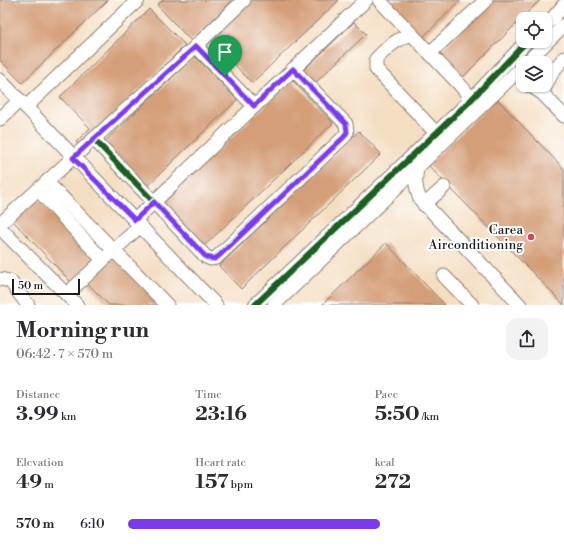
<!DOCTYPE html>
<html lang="en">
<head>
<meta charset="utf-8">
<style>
  :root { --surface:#fff; --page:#f2f2f3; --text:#2b2b33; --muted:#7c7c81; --accent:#7c3aed }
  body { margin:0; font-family:"Libre Bodoni",serif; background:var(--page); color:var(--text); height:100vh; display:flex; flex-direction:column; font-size:15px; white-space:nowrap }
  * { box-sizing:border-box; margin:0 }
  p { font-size:13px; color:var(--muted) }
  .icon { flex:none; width:22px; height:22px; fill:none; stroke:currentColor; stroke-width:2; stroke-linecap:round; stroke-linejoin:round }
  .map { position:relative; height:305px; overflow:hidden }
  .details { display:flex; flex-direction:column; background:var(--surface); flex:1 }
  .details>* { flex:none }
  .buttons { position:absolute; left:516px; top:12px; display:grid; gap:8px }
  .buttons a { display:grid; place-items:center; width:36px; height:36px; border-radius:8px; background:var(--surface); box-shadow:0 1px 3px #0004; font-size:20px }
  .scale { position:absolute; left:12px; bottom:10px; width:68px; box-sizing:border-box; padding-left:4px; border:2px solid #1c1c1c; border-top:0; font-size:11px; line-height:14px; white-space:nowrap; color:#1c1c1c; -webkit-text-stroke:3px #fff; paint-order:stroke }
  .pin { position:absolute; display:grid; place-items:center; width:34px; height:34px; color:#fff; margin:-41px -17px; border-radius:50% 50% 50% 0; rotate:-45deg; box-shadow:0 0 4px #0007 }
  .pin .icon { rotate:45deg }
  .round { display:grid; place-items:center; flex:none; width:42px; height:42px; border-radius:12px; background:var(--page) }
  .headline { display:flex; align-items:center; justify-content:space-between; height:68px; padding:0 16px }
  h1 { font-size:22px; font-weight:700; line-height:30px }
  .stats { display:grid; grid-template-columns:repeat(3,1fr); gap:6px; height:68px; padding:4px 16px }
  .stats div { display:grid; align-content:center }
  .stats b { font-size:20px; font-weight:700 }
  .stats small { font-size:11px; font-weight:400 }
  .stats p { font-size:11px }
  ul { padding:0 16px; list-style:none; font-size:13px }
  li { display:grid; grid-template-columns:64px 48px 1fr; align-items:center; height:30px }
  li i { height:10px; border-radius:5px; background:var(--accent) }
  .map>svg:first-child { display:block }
  .building { fill:#d49e78 }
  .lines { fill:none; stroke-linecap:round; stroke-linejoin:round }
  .minor-casing { stroke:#887d6f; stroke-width:15 }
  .minor { stroke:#fff; stroke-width:13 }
  .cycleway-casing { stroke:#fff; stroke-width:8 }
  .cycleway { stroke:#1b5e20; stroke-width:6 }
  .route-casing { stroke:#fff; stroke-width:8 }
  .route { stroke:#7c3aed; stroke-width:5 }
  .poi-dot { fill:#d1495b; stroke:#fff; stroke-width:1.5 }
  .labels { text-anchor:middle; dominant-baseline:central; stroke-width:4; stroke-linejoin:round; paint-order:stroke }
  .poi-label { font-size:13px; fill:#1c1c1c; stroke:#fff; text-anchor:end }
</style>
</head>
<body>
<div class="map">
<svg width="564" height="305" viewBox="0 0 564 305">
  <rect width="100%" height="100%" fill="#fff"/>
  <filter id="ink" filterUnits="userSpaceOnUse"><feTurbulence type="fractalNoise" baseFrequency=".025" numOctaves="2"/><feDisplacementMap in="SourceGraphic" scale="8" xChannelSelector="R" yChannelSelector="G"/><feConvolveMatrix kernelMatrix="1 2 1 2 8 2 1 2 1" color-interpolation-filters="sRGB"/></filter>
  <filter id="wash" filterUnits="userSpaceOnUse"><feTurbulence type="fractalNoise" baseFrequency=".012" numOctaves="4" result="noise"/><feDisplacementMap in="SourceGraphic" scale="16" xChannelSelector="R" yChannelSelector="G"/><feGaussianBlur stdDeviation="0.9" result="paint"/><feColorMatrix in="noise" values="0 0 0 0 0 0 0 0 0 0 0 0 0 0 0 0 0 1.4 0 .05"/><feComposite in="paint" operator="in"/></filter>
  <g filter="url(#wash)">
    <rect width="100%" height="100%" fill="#f4dec2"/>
    <g id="blocks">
      <!-- building -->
      <g class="building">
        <polygon points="0,0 108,0 22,83 0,60"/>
        <polygon points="163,0 233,0 191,41 157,5"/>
        <polygon points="251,0 339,0 252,83 210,39"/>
        <polygon points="385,0 461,0 422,38"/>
        <polygon points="492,0 540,0 462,78 438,53"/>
        <polygon points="149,9 185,45 81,147 76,142 90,128 60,97"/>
        <polygon points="354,22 366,34 314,84 302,72"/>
        <polygon points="195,56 237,100 144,189 102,144"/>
        <polygon points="292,80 333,123 202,248 161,205"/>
        <polygon points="496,98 564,169 564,305 428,165"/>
        <polygon points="359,131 381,154 241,289 219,266"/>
        <polygon points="36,197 95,258 71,282 12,220"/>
        <polygon points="386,243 445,305 322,305"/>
        <polygon points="113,257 160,305 109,305 87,283"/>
      </g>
    </g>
  </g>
  <g filter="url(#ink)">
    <use href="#blocks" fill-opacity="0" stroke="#887d6f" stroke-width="1"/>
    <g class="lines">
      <!-- minor casing -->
      <g class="minor-casing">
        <g id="minor">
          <polyline points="379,0 461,86 466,92 469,102"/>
          <polyline points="545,24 552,19 564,5"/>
          <path d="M412,34c-16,5 -25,14 -36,25v10l60,64"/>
          <polyline points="196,46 254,106"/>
          <polyline points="430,53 486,0"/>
          <polyline points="526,63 564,25"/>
          <polyline points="0,80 216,305"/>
          <polyline points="529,85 542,93 564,116"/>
          <polyline points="542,93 553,71 564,58"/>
          <polyline points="26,107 138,0"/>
          <polyline points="0,119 20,100"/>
          <polyline points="94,139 206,257 211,259 216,258 344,137 347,132 346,124 293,69"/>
          <path d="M417,169c-2,11 -2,19 3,30l100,106"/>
          <polyline points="47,182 167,305"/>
          <polyline points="38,190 103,260"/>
          <polyline points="424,205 444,187"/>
          <polyline points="135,220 366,0"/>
          <polyline points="0,224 196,46 244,0"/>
          <polyline points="0,228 77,305"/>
          <polyline points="444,276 472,305"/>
          <polyline points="0,279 10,281 28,305"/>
          <polyline points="67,294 140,226"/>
          <polyline points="255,305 469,102 527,41"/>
          <polyline points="274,305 523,66"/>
        </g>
      </g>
      <!-- minor -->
      <use href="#minor" class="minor"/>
      <!-- cycleway casing -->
      <g class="cycleway-casing">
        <g id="cycleway">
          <polyline points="94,139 206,257 211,259 216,258 344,137 347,132 346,124 293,69"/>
          <polyline points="255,305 469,102 527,41"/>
        </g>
      </g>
      <!-- cycleway -->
      <use href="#cycleway" class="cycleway"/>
    </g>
  </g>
  <g class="lines" filter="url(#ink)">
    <!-- route casing -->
    <g class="route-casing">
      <polygon id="route" points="196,46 254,106 293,69 346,124 347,132 344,137 219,256 214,259 206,257 154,202 135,220 73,158"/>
    </g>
    <!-- route -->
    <use href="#route" class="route"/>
  </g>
  <!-- markers -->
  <circle class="poi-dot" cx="531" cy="237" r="4"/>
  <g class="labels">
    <!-- poi labels -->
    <g class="poi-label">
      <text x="523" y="230">Carea<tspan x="523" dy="15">Airconditioning</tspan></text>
    </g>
  </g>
</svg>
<div class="buttons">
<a><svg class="icon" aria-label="locate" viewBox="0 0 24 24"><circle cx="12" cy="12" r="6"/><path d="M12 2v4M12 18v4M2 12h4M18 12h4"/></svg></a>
<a><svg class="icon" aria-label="layers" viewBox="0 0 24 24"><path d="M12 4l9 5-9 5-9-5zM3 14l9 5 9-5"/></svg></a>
</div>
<div class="scale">50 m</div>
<div class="pin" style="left:225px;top:76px;background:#1e9e55"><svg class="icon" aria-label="arrive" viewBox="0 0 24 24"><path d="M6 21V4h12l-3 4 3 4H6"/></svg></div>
</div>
<section class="details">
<div class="headline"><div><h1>Morning run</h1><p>06:42 · 7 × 570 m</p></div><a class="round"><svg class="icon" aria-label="share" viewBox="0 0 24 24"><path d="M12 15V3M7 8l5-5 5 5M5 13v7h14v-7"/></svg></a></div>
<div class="stats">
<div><p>Distance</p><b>3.99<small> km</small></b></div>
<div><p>Time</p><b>23:16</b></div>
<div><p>Pace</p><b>5:50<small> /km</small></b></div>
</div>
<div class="stats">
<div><p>Elevation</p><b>49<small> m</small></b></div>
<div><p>Heart rate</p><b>157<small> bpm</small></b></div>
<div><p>kcal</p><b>272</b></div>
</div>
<ul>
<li><b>570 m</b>6:10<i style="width:60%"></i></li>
</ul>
</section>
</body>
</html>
